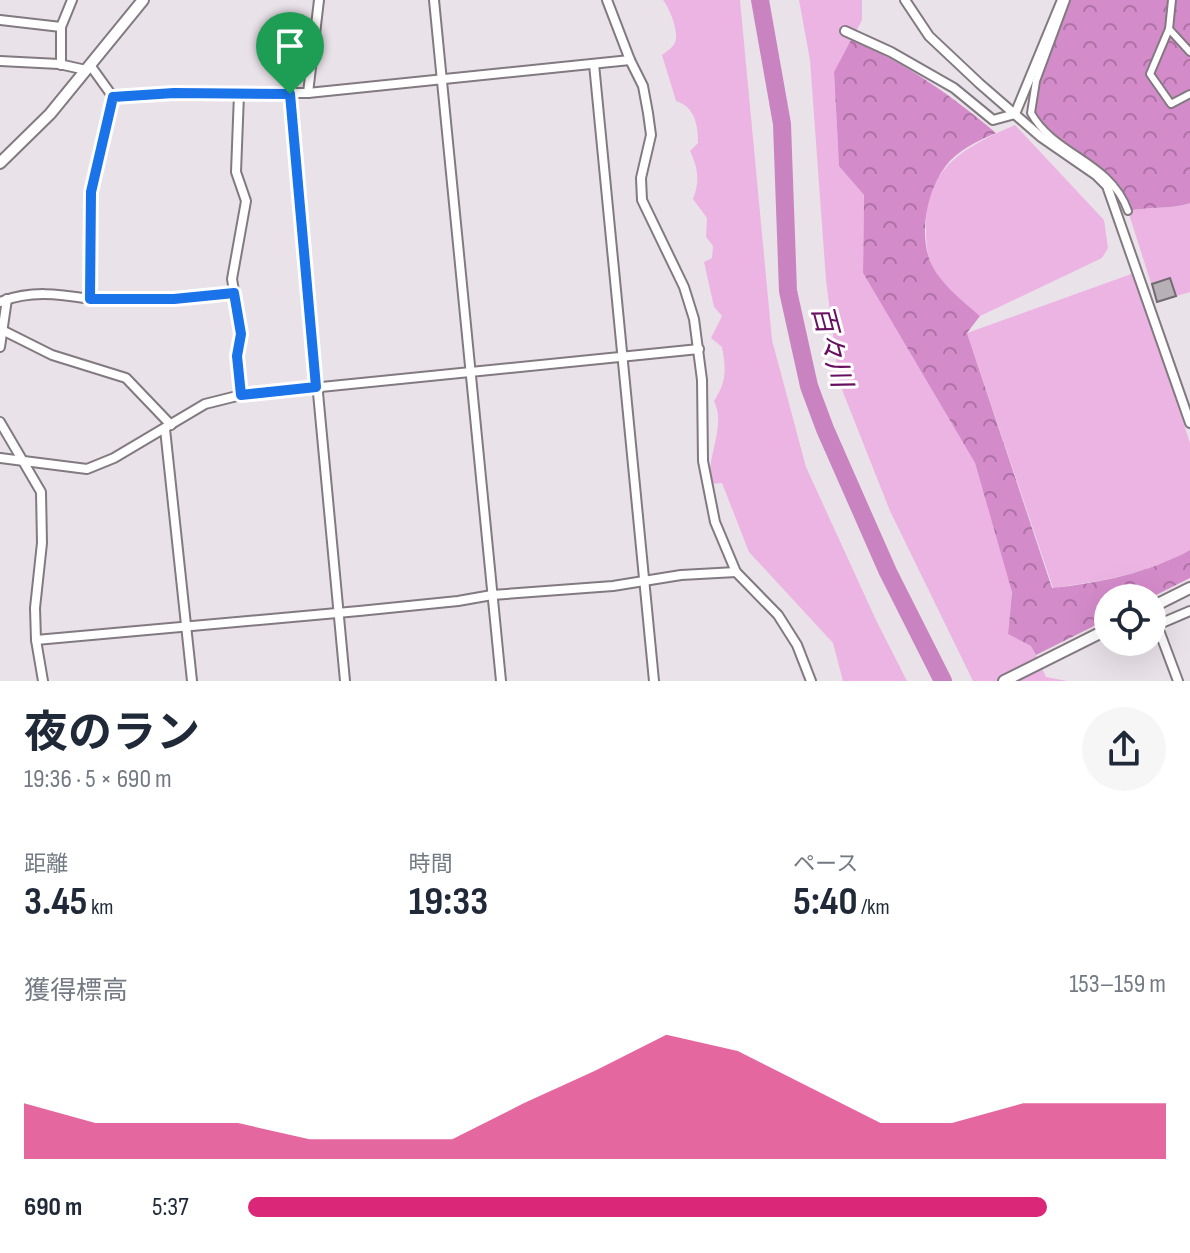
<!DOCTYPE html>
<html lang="ja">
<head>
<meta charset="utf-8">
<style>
  :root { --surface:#fff; --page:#f6f6f7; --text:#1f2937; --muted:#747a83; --accent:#db2777 }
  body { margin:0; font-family:"Sofia Sans Condensed","Noto Sans JP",sans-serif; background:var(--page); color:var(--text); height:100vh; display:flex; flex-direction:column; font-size:30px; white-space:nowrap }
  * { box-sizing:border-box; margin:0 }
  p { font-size:26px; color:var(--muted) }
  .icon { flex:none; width:44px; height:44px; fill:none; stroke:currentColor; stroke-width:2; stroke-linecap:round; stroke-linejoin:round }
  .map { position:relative; height:681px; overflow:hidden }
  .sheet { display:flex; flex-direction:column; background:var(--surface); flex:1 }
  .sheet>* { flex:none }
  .tools { position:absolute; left:1094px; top:584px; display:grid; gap:16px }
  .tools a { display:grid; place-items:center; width:72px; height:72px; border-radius:50%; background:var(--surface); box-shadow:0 8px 32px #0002; font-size:40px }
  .pin { position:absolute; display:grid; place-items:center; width:68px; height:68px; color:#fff; margin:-82px -34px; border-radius:50% 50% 50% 0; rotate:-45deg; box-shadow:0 0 8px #0007 }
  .pin .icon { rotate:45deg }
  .round { display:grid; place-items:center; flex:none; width:84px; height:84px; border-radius:42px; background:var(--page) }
  .headline { display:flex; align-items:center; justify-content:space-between; height:136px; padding:0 24px }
  h1 { font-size:44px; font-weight:700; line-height:60px }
  .metrics { display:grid; grid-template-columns:repeat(3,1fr); gap:12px; height:136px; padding:8px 24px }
  .metrics div { display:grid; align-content:center }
  .metrics b { font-size:40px; font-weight:700 }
  .metrics small { font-size:22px; font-weight:400 }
  .metrics p { font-size:22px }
  .chart { height:224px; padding:16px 24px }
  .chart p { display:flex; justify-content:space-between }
  .chart svg { width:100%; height:144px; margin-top:8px; fill:var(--accent); opacity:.7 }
  ul { padding:0 24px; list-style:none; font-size:26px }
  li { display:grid; grid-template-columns:128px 96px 1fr; align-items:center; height:60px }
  li i { height:20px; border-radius:10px; background:var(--accent) }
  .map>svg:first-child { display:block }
  .green { fill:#ecb4e3 }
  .forest { fill:url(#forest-crowns) }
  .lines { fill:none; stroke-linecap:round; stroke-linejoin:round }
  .river { stroke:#ca83c1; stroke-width:18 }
  .building { fill:#b8b0b7; stroke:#716a70; stroke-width:2 }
  .pedestrian-casing { stroke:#827a80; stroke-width:10 }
  .minor-casing { stroke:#827a80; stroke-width:12 }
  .tertiary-casing { stroke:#827a80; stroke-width:14 }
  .pedestrian { stroke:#fff; stroke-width:6 }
  .minor { stroke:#fff; stroke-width:8 }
  .tertiary { stroke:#fff; stroke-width:10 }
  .route-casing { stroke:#fff; stroke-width:16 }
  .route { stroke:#1a73e8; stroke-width:10 }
  .labels { text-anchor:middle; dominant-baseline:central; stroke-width:6; stroke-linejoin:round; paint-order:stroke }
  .water-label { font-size:28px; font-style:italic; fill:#670f60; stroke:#fff }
</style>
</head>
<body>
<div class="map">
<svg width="1190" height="681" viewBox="0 0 1190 681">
  <defs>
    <pattern id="forest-crowns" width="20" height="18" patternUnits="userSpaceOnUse" patternTransform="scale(2)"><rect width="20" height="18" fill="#d48bca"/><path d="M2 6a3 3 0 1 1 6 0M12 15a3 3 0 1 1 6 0" fill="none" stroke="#ad72a5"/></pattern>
  </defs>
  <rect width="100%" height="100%" fill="#eae2e9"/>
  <!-- green -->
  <g class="green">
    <path d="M663,0h77l32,340 34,127 70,153 31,61h-64l-10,-38 -84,-91 -27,-69 -11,1c-6,-26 16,-57 3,-83 13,-20 12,-32 8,-54l-11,-9 11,-22 -8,-9 -10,-45 8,-4 1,-12 -7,-9 1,-19 -14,-19c7,-17 5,-32 -3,-48l8,-8c0,-18 -3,-36 -22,-42l-14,-46c5,-4 13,-8 14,-16 1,-11 -6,-30 -13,-39z"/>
    <polygon points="799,0 862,0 862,20 834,73 839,165 864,195 863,273 975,463 1012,590 1008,634 1032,646 1046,677 1067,681 973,681 890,511 839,382 826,280 810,60"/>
    <path d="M1015,125l89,95 4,28 -6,10 -122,58c-17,-15 -42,-33 -50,-55 -4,-11 -4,-26 -4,-37 0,-58 43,-79 89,-99z"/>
    <path d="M1190,203v89l-33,10 -29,-91c21,-5 41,-1 62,-8z"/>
    <path d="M1134,273l56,170v107c-43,24 -89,31 -137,38l-86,-255z"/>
  </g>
  <!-- forest -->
  <g class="forest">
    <path d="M1066,0h124v203c-21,7 -41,3 -62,8l-5,-15 -76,-65 -16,-23z"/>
    <path d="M851,40c54,22 101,56 145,93 -18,8 -39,17 -51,34 -18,24 -26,65 -15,94 9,22 33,40 50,55l-13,17 85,255c48,-5 96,-15 138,-38v28l-40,20h-42v21l-72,36 -5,-9 -23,-12 4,-42 -37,-129 -112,-190 1,-78 -25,-29 -5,-94z"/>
  </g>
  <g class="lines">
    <!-- river -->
    <polyline class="river" points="760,0 782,124 788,291 809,386 825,429 888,572 943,681"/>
  </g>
  <!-- building -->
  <polygon class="building" points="1170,278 1176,296 1157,302 1152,284"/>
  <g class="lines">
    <!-- pedestrian casing -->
    <g class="pedestrian-casing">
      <g id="pedestrian">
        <path d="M1066,0l-30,81 -5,32c24,43 79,47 97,98"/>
        <polyline points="1169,29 1172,0"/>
        <polyline points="1190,52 1169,29 1150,74 1171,104 1190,94"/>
      </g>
    </g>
    <!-- minor casing -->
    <g class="minor-casing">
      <g id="minor">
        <polyline points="434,0 501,681"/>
        <polyline points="607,0 630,60 643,86 648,113 651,135 641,178 642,200 684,287 694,319 702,380 703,461 715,522 736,572 778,615 797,645 811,681"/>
        <polyline points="905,0 929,36 980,84 1041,137 1096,175 1107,186 1190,423"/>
        <polyline points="0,20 61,27"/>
        <polyline points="845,31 891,52 954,88 993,120 1015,114 1062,0"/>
        <polyline points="0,61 59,64 86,70"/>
        <polyline points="594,64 654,681"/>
        <polyline points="61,65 61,27 72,0"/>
        <polyline points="308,93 319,0"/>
        <polyline points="239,94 236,172 246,201 232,279 241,334 237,356 241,395"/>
        <polyline points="290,94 345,681"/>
        <polyline points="113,97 174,93 308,93 630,60"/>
        <polyline points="90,299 174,299 234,293"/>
        <path d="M0,302c31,-12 58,-8 90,-3l1,-107 22,-95 -23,-32"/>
        <polyline points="4,331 52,355 126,378 171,425"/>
        <polyline points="0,347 7,299"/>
        <polyline points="0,422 41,492 42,543 35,608 36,640 43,681"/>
        <polyline points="165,429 192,681"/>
        <polyline points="0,458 87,469 114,458 205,404 241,395 699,349"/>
        <polyline points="36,640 359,611 458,601 492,595 613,586 681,575 736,572"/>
        <polyline points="1178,681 1157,625 1190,611"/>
      </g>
    </g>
    <!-- tertiary casing -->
    <g class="tertiary-casing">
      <g id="tertiary">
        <polyline points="0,163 50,114 143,0"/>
        <polyline points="1152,607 1190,588"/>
        <polyline points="1004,681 1108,629"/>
      </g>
    </g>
    <!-- pedestrian -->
    <use href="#pedestrian" class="pedestrian"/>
    <!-- minor -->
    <use href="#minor" class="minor"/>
    <!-- tertiary -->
    <use href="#tertiary" class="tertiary"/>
  </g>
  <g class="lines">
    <!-- route casing -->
    <g class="route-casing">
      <polygon id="route" points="174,93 290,94 316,387 241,395 237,356 241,334 234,293 174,299 90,299 91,192 113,97"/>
    </g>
    <!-- route -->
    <use href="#route" class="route"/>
  </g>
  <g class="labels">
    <!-- water labels -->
    <g class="water-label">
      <text transform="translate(831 346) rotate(75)">百々川</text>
    </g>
  </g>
</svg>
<div class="tools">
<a><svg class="icon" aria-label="locate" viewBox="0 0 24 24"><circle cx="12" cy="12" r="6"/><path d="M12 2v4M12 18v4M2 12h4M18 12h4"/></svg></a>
</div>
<div class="pin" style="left:290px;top:94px;background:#1e9e55"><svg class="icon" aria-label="arrive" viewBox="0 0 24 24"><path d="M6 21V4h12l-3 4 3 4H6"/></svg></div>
</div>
<section class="sheet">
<div class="headline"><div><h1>夜のラン</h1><p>19:36 · 5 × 690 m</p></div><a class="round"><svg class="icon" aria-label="share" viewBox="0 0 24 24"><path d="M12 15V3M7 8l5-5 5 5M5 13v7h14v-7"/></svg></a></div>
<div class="metrics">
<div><p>距離</p><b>3.45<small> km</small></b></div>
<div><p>時間</p><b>19:33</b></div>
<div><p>ペース</p><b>5:40<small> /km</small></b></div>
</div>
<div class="chart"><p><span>獲得標高</span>153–159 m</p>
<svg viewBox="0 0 160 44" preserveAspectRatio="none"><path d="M0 44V27L10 33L20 33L30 33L40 38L50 38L60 38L70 27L80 17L90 6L100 11L110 22L120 33L130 33L140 27L150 27L160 27V44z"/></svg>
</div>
<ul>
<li><b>690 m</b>5:37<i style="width:87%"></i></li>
</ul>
</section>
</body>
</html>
